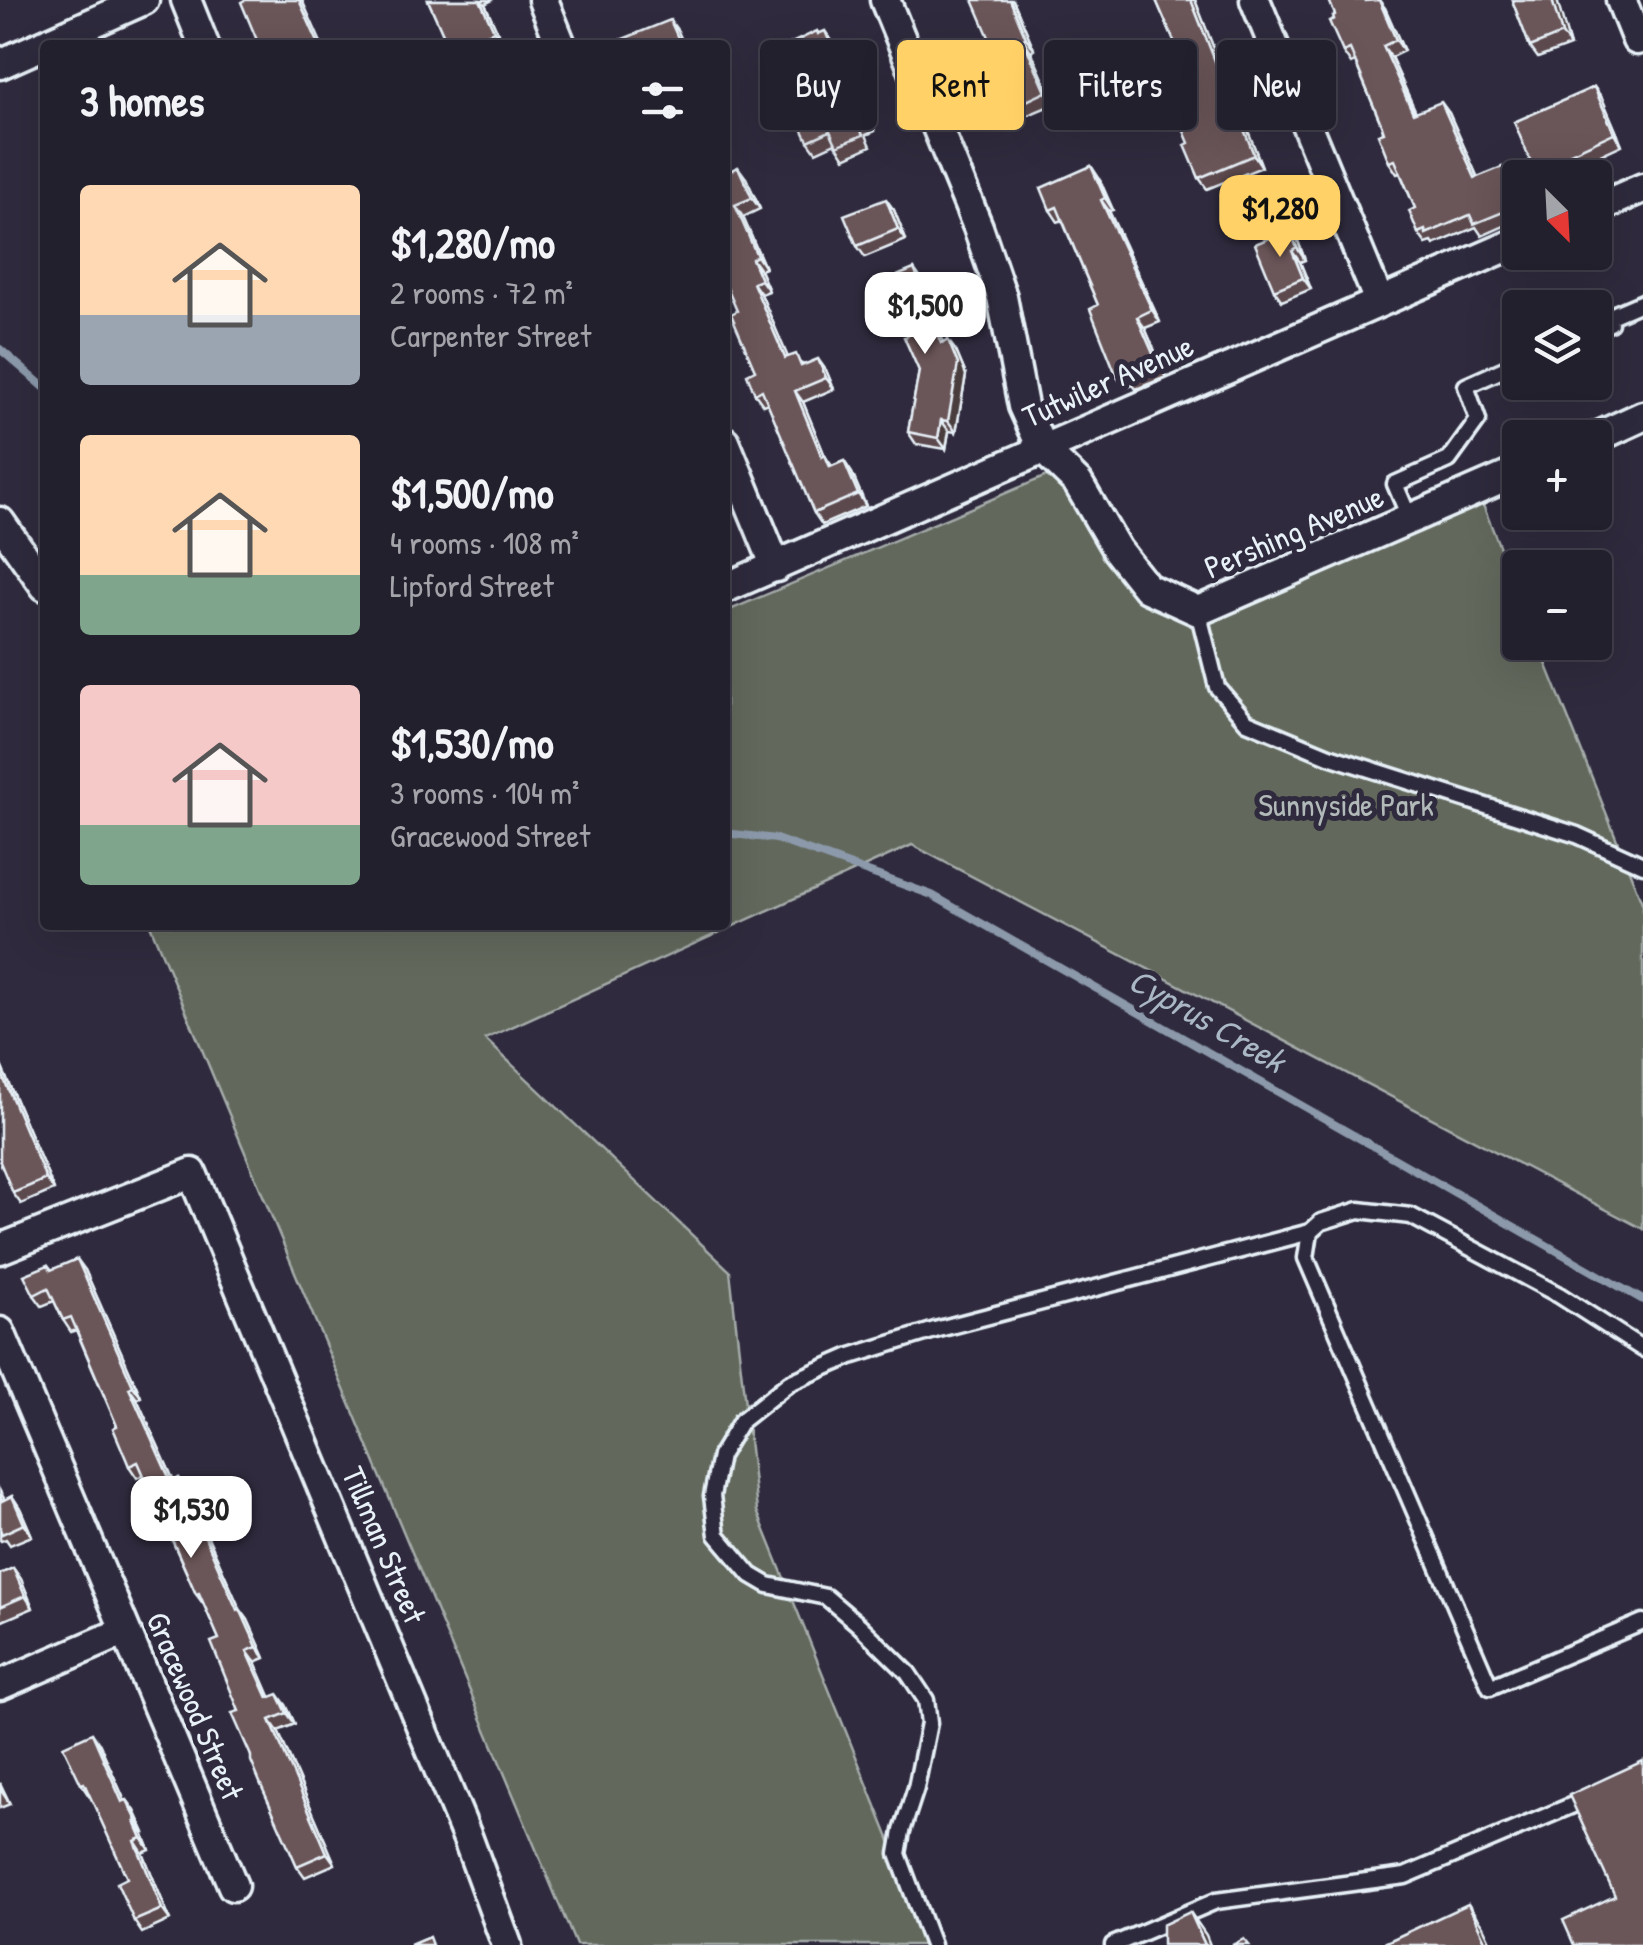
<!DOCTYPE html>
<html lang="en">
<head>
<meta charset="utf-8">
<style>
  body { margin:0; font-family:"Patrick Hand",sans-serif; background:#2f2d3a; color:#f1f3f6; height:100vh; display:flex; flex-direction:column; font-size:38px; white-space:nowrap }
  * { box-sizing:border-box; margin:0 }
  p { font-size:32px; color:#a3a3aa }
  .icon { flex:none; width:55px; height:55px; fill:none; stroke:currentColor; stroke-width:2; stroke-linecap:round; stroke-linejoin:round }
  .map { position:relative; flex:1; overflow:hidden }
  .drawer { position:absolute; left:40px; top:40px; width:690px; height:890px; display:flex; flex-direction:column; background:#23202e; border-radius:10px; box-shadow:0 10px 40px #0002,0 0 0 2px #403e4a }
  .drawer>* { flex:none }
  .hud { position:absolute; left:760px; top:40px; width:732px; height:90px; display:flex; gap:20px }
  .needle { width:65px; rotate:156deg }
  .tools { position:absolute; left:1502px; top:160px; display:grid; gap:20px }
  .tools a { display:grid; place-items:center; width:110px; height:110px; border-radius:10px; background:#23202e; box-shadow:0 10px 40px #0002,0 0 0 2px #403e4a; font-size:50px }
  .price { position:absolute; translate:-50% -85px; padding:0 22px; border-radius:20px; background:#fff; color:#222; font-size:32px; line-height:65px; filter:drop-shadow(0 2px 5px #0008) }
  .price::after { content:''; position:absolute; left:50%; top:60px; width:30px; height:22px; margin-left:-15px; background:inherit; clip-path:polygon(0 0,100% 0,50% 100%) }
  .price.current { background:#ffd166; color:#111 }
  ul { padding:0; list-style:none }
  li { display:flex; align-items:center; gap:30px; height:250px; padding:0 40px }
  li span { display:grid; place-items:center; flex:none; width:280px; height:200px; border-radius:10px; color:#555 }
  li>.icon { margin-inline-start:auto }
  span .icon { width:120px; height:120px; fill:#fffc; stroke-width:1 }
  li b { font-size:42px }
  h2 { display:flex; justify-content:space-between; align-items:center; height:120px; padding:0 40px; font-size:42px }
  .chip { padding:0 35px; border-radius:10px; background:#23202e; box-shadow:0 10px 40px #0002,0 0 0 2px #403e4a; font-size:35px; line-height:90px }
  .chip.current { background:#ffd166; color:#111 }
  .map>svg:first-child { display:block }
  .green { fill:#62685b; stroke:#a5acaa; stroke-width:2.5 }
  .lines { fill:none; stroke-linecap:round; stroke-linejoin:round }
  .stream { stroke:#8b99ab; stroke-width:8 }
  .lane-casing { stroke:#e8f1f8; stroke-width:21 }
  .street-casing { stroke:#e8f1f8; stroke-width:35 }
  .lane { stroke:#2f2a3d; stroke-width:14 }
  .street { stroke:#2f2a3d; stroke-width:28 }
  .wall { fill:#5b494d; stroke:#e8f1f8; stroke-width:2.5 }
  .shaded-wall { fill:#4a3c3e; stroke:#e8f1f8; stroke-width:2.5 }
  .building { fill:#6a5559; stroke:#e8f1f8; stroke-width:2.5 }
  .labels { text-anchor:middle; stroke-width:10; stroke-linejoin:round; paint-order:stroke }
  .street-label { font-size:32px; fill:#e8f1f8; stroke:#2f2a3d }
  .park-label { font-size:32px; fill:#b2bab9; stroke:#2f2a3d }
  .water-label { font-size:35px; font-style:italic; fill:#aab7c4; stroke:#2f2a3d }
</style>
</head>
<body>
<div class="map">
<svg width="1643" height="1945" viewBox="0 0 1643 1945">
  <rect width="100%" height="100%" fill="#2f2a3d"/>
  <filter id="ink" filterUnits="userSpaceOnUse"><feTurbulence type="fractalNoise" baseFrequency=".01" numOctaves="2"/><feDisplacementMap in="SourceGraphic" scale="20" xChannelSelector="R" yChannelSelector="G"/><feConvolveMatrix kernelMatrix="1 2 1 2 8 2 1 2 1" color-interpolation-filters="sRGB"/></filter>
  <g filter="url(#ink)">
    <!-- green -->
    <polygon class="green" points="1063,469 1147,588 1198,611 1477,490 1520,598 1520,642 1538,643 1643,905 1643,1229 912,845 485,1039 730,1271 757,1511 932,1945 576,1945 150,925 725,925 725,612"/>
    <g class="lines">
      <!-- stream -->
      <g class="stream">
        <polyline points="0,349 45,388"/>
        <polyline points="725,833 776,839 932,895 1643,1300"/>
      </g>
      <defs>
        <g id="lane">
          <polyline points="1595,330 1610,323 1608,317 1643,302"/>
          <polyline points="1410,519 1395,484 1449,460 1478,420 1466,386 1520,362"/>
          <polyline points="1198,611 1217,687 1247,722 1329,756 1577,835 1643,865"/>
          <polyline points="1643,1349 1559,1295 1411,1216 1359,1210 1321,1222 1310,1232 1306,1258 1490,1687 1643,1622"/>
          <polyline points="932,1945 898,1854 902,1831 916,1788 929,1723 926,1700 908,1673 859,1625 826,1597 768,1585 751,1575 717,1535 712,1496 720,1456 741,1421 789,1383 851,1356 935,1330 1310,1232"/>
          <polyline points="1113,1945 1216,1901 1405,1876 1587,1799"/>
        </g>
        <g id="street">
          <polyline points="186,0 204,45"/>
          <polyline points="543,0 561,45"/>
          <polyline points="885,0 978,227 1002,297 1023,406 1042,448 1078,483 1117,550 1147,588 1198,611 1520,471"/>
          <polyline points="1255,0 1379,301"/>
          <polyline points="1621,0 1637,40"/>
          <polyline points="0,64 144,0"/>
          <polyline points="1595,209 1643,188"/>
          <polyline points="1595,438 1643,416"/>
          <polyline points="725,442 776,567"/>
          <polyline points="0,522 45,586"/>
          <polyline points="725,588 1520,241"/>
          <polyline points="0,1249 192,1173 468,1839 507,1945"/>
          <polyline points="0,1332 233,1886"/>
          <polyline points="0,1685 125,1631"/>
        </g>
      </defs>
      <!-- lane casing -->
      <use href="#lane" class="lane-casing"/>
      <!-- street casing -->
      <use href="#street" class="street-casing"/>
      <!-- lane -->
      <use href="#lane" class="lane"/>
      <!-- street -->
      <use href="#street" class="street"/>
    </g>
    <!-- wall -->
    <g class="wall">
      <polygon points="428,0 493,0 485,4 502,42 496,45 448,45"/>
      <polygon points="1013,0 1034,49 1031,51 1054,104 1026,116 1018,105"/>
      <polygon points="1156,0 1195,0 1220,65 1224,63 1232,74 1243,101 1238,105 1262,167 1207,189 1199,178 1189,143 1190,78"/>
      <polygon points="1512,0 1556,0 1570,46 1538,58 1530,47"/>
      <polygon points="1385,8 1404,51 1391,57 1416,112 1449,113 1477,177 1510,179 1520,203 1520,219 1482,236 1476,227 1434,245 1432,242 1426,244 1418,233 1415,208 1400,173 1397,174 1389,162 1382,126 1355,62 1351,64 1343,52 1334,19 1335,15"/>
      <polygon points="819,33 833,42 852,85 860,97 875,131 866,135 871,146 845,158 835,143 816,152 808,141"/>
      <polygon points="1594,87 1602,98 1622,145 1551,178 1539,178 1534,170"/>
      <polygon points="1091,166 1099,178 1113,210 1109,211 1160,322 1145,328 1166,377 1136,389 1133,385 1125,388 1117,377 1098,305 1062,220 1058,222 1050,210"/>
      <polygon points="727,172 746,178 760,209 743,217 765,268 760,270 769,291 761,294 787,357 804,365 826,370 834,389 803,402 825,456 832,466 844,461 852,473 866,506 822,525 814,513 768,403 763,405 755,394 755,370 737,311"/>
      <polygon points="894,210 906,240 865,257 857,246"/>
      <polygon points="1290,230 1298,241 1305,260 1300,262 1311,289 1282,301 1274,290"/>
      <polygon points="922,280 935,312 931,313 943,342 956,351 966,375 956,432 949,431 946,449 916,444 908,432 919,371 908,336"/>
      <polygon points="0,1063 54,1190 21,1204 13,1193"/>
      <polygon points="48,1265 52,1270 85,1270 141,1397 137,1399 174,1481 179,1478 187,1490 240,1609 248,1620 265,1658 255,1662 270,1697 286,1705 295,1724 278,1731 335,1864 305,1877 297,1866 251,1756 219,1639 204,1605 196,1594 143,1475 137,1478 129,1466 117,1426 76,1330 71,1332 63,1320 54,1301 42,1306 34,1295"/>
      <polygon points="0,1491 5,1500 12,1496 20,1508 32,1536 10,1545 6,1539 1,1541 0,1540"/>
      <polygon points="13,1568 21,1579 33,1608 0,1622 0,1574"/>
      <polygon points="100,1745 125,1801 127,1800 135,1811 145,1833 143,1833 150,1850 143,1853 170,1920 142,1933 134,1921 127,1878 90,1795 89,1796 81,1784"/>
      <polygon points="0,1783 10,1804 0,1808"/>
    </g>
    <!-- shaded-wall -->
    <g class="shaded-wall">
      <polygon points="299,0 302,0 322,45 319,45"/>
      <polygon points="480,0 485,4 502,42 494,31"/>
      <polygon points="1010,0 1013,0 1034,49 1026,38"/>
      <polygon points="1191,0 1195,0 1225,77 1217,66"/>
      <polygon points="1379,0 1385,8 1404,51 1396,40"/>
      <polygon points="1552,0 1557,0 1570,46 1562,34"/>
      <polygon points="670,20 678,31 684,45 681,45"/>
      <polygon points="825,31 833,42 857,98 849,87"/>
      <polygon points="1023,39 1031,51 1054,104 1046,92"/>
      <polygon points="1383,46 1391,57 1421,125 1413,113"/>
      <polygon points="1224,63 1232,74 1243,101 1235,90"/>
      <polygon points="852,85 860,97 875,131 867,119"/>
      <polygon points="1594,87 1602,98 1622,145 1614,133"/>
      <polygon points="1230,94 1238,105 1262,167 1254,155"/>
      <polygon points="1441,102 1449,113 1483,189 1475,178"/>
      <polygon points="1091,166 1099,178 1113,210 1105,198"/>
      <polygon points="738,167 746,178 760,209 752,198"/>
      <polygon points="1502,167 1510,179 1520,203 1520,209"/>
      <polygon points="886,199 894,210 906,240 898,229"/>
      <polygon points="1101,200 1109,211 1160,322 1152,310"/>
      <polygon points="735,205 743,217 765,268 757,256"/>
      <polygon points="1290,230 1298,241 1305,260 1297,248"/>
      <polygon points="1292,251 1300,262 1311,289 1303,278"/>
      <polygon points="752,259 760,270 769,291 761,280"/>
      <polygon points="914,269 922,280 935,312 927,300"/>
      <polygon points="753,283 761,294 793,369 785,358"/>
      <polygon points="923,302 931,313 949,354 941,343"/>
      <polygon points="1137,317 1145,328 1166,377 1158,365"/>
      <polygon points="948,340 956,351 966,375 956,432 948,421"/>
      <polygon points="818,359 826,370 834,389 826,378"/>
      <polygon points="795,391 803,402 825,456 838,478 822,457"/>
      <polygon points="941,420 949,431 946,449 938,438"/>
      <polygon points="844,461 852,473 866,506 858,494"/>
      <polygon points="0,1063 54,1190 46,1179 0,1070"/>
      <polygon points="77,1259 85,1270 141,1397 133,1386"/>
      <polygon points="129,1388 137,1399 179,1493 171,1482"/>
      <polygon points="179,1478 187,1490 245,1621 237,1610"/>
      <polygon points="12,1496 20,1508 32,1536 24,1524"/>
      <polygon points="13,1568 21,1579 33,1608 25,1596"/>
      <polygon points="240,1609 248,1620 265,1658 257,1647"/>
      <polygon points="247,1651 255,1662 276,1710 268,1698"/>
      <polygon points="278,1694 286,1705 295,1724 287,1713"/>
      <polygon points="270,1720 278,1731 335,1864 327,1853"/>
      <polygon points="92,1733 100,1745 130,1813 122,1802"/>
      <polygon points="0,1783 10,1804 2,1792"/>
      <polygon points="127,1800 135,1811 145,1833 137,1821"/>
      <polygon points="135,1822 143,1833 150,1850 142,1838"/>
      <polygon points="135,1841 143,1853 170,1920 162,1909"/>
      <polygon points="1468,1904 1483,1926 1492,1945 1487,1945"/>
      <polygon points="1190,1912 1206,1935 1210,1945 1205,1945"/>
    </g>
    <!-- building -->
    <g class="building">
      <polygon points="245,0 299,0 319,45 259,45 241,2"/>
      <polygon points="428,0 480,0 494,31 462,45 448,45"/>
      <polygon points="973,0 1010,0 1026,38 1023,39 1046,92 1018,105"/>
      <polygon points="1156,0 1191,0 1217,66 1224,63 1235,90 1230,94 1254,155 1199,178 1185,145 1189,143 1166,88 1190,78"/>
      <polygon points="1329,0 1366,0 1366,1 1379,0 1396,40 1383,46 1413,113 1441,102 1475,178 1502,167 1518,206 1474,224 1470,215 1426,234 1425,230 1418,233 1409,211 1415,208 1395,160 1389,162 1378,134 1384,132 1382,126 1350,49 1343,52 1329,21 1334,19 1333,16 1335,15"/>
      <polygon points="1512,0 1552,0 1562,34 1530,47"/>
      <polygon points="670,20 681,45 614,45 613,43"/>
      <polygon points="817,31 818,34 825,31 849,87 852,85 867,119 858,124 863,135 837,146 830,131 808,141 768,54"/>
      <polygon points="1594,87 1614,133 1534,170 1514,122"/>
      <polygon points="1091,166 1105,198 1101,200 1152,310 1137,317 1158,365 1128,378 1126,373 1117,377 1090,309 1098,305 1057,207 1050,210 1041,188"/>
      <polygon points="738,167 752,198 735,205 757,256 752,259 761,280 753,283 785,358 796,354 801,366 818,359 826,378 795,391 822,457 825,455 830,467 844,461 858,494 814,513 762,390 755,394 747,374 755,370 731,314 737,311 725,283 725,173"/>
      <polygon points="886,199 898,229 857,246 844,215"/>
      <polygon points="1290,230 1297,248 1292,251 1303,278 1274,290 1255,244"/>
      <polygon points="914,269 927,300 923,302 941,343 948,340 958,364 948,421 941,420 938,438 908,432 919,371 904,337 908,336 885,281"/>
      <polygon points="0,1070 46,1179 13,1193 0,1162"/>
      <polygon points="77,1259 133,1386 129,1388 171,1482 179,1478 237,1610 240,1609 257,1647 247,1651 268,1698 278,1694 287,1713 270,1720 327,1853 297,1866 261,1785 251,1761 251,1756 232,1713 239,1711 211,1642 219,1639 199,1593 196,1594 138,1462 129,1466 113,1428 117,1426 71,1317 63,1320 48,1288 34,1295 24,1275 48,1265 51,1270"/>
      <polygon points="0,1495 2,1501 12,1496 24,1524 2,1534 0,1529"/>
      <polygon points="13,1568 25,1596 0,1607 0,1574"/>
      <polygon points="92,1733 122,1802 127,1800 137,1821 135,1822 142,1838 135,1841 162,1909 134,1921 117,1883 127,1878 84,1783 81,1784 63,1746"/>
      <polygon points="1643,1761 1643,1945 1574,1945 1563,1920 1615,1896 1569,1795"/>
      <polygon points="1468,1904 1487,1945 1380,1945"/>
      <polygon points="1190,1912 1205,1945 1162,1945 1162,1925"/>
      <polygon points="429,1937 432,1945 410,1945"/>
      <polygon points="1244,1939 1249,1945 1232,1945"/>
    </g>
  </g>
  <g class="labels">
    <!-- street labels -->
    <g class="street-label">
      <text transform="translate(1108 381) rotate(-24)" y="11">Tutwiler Avenue</text>
      <text transform="translate(1294 532) rotate(-23)" y="11">Pershing Avenue</text>
      <text transform="translate(384 1545) rotate(67)" y="11">Tillman Street</text>
      <text transform="translate(195 1706) rotate(67)" y="11">Gracewood Street</text>
    </g>
    <!-- park labels -->
    <g class="park-label">
      <text x="1346" y="816">Sunnyside Park</text>
    </g>
    <!-- water labels -->
    <g class="water-label">
      <text transform="translate(1207 1020) rotate(30)" y="12">Cyprus Creek</text>
    </g>
  </g>
</svg>
<div class="tools">
<a><svg class="needle" viewBox="-14 -14 28 28"><path d="M0-13l5 13h-10z" fill="#e53935"/><path d="M0 13l5-13h-10z" fill="#a3a3aa"/></svg></a>
<a><svg class="icon" aria-label="layers" viewBox="0 0 24 24"><path d="M12 4l9 5-9 5-9-5zM3 14l9 5 9-5"/></svg></a>
<a>+</a>
<a>−</a>
</div>
<b class="price current" style="left:1280px;top:260px">$1,280</b>
<b class="price" style="left:925px;top:357px">$1,500</b>
<b class="price" style="left:191px;top:1561px">$1,530</b>
<div class="hud">
<a class="chip">Buy</a>
<a class="chip current">Rent</a>
<a class="chip">Filters</a>
<a class="chip">New</a>
</div>
<section class="drawer">
<h2>3 homes<svg class="icon" aria-label="filters" viewBox="0 0 24 24"><path d="M4 7h16M4 17h16"/><circle cx="9" cy="7" r="2"/><circle cx="15" cy="17" r="2"/></svg></h2>
<ul>
<li><span style="background:linear-gradient(#ffd9b3 65%,#9aa5b1 0)"><svg class="icon" aria-label="home" viewBox="0 0 24 24"><path d="M3 11l9-7 9 7M6 9v11h12V9"/></svg></span><div><b>$1,280/mo</b><p>2 rooms · 72 m²</p><p>Carpenter Street</p></div></li>
<li><span style="background:linear-gradient(#ffd9b3 70%,#7fa58c 0)"><svg class="icon" aria-label="home" viewBox="0 0 24 24"><path d="M3 11l9-7 9 7M6 9v11h12V9"/></svg></span><div><b>$1,500/mo</b><p>4 rooms · 108 m²</p><p>Lipford Street</p></div></li>
<li><span style="background:linear-gradient(#f6c9c9 70%,#7fa58c 0)"><svg class="icon" aria-label="home" viewBox="0 0 24 24"><path d="M3 11l9-7 9 7M6 9v11h12V9"/></svg></span><div><b>$1,530/mo</b><p>3 rooms · 104 m²</p><p>Gracewood Street</p></div></li>
</ul>
</section>
</div>
</body>
</html>
